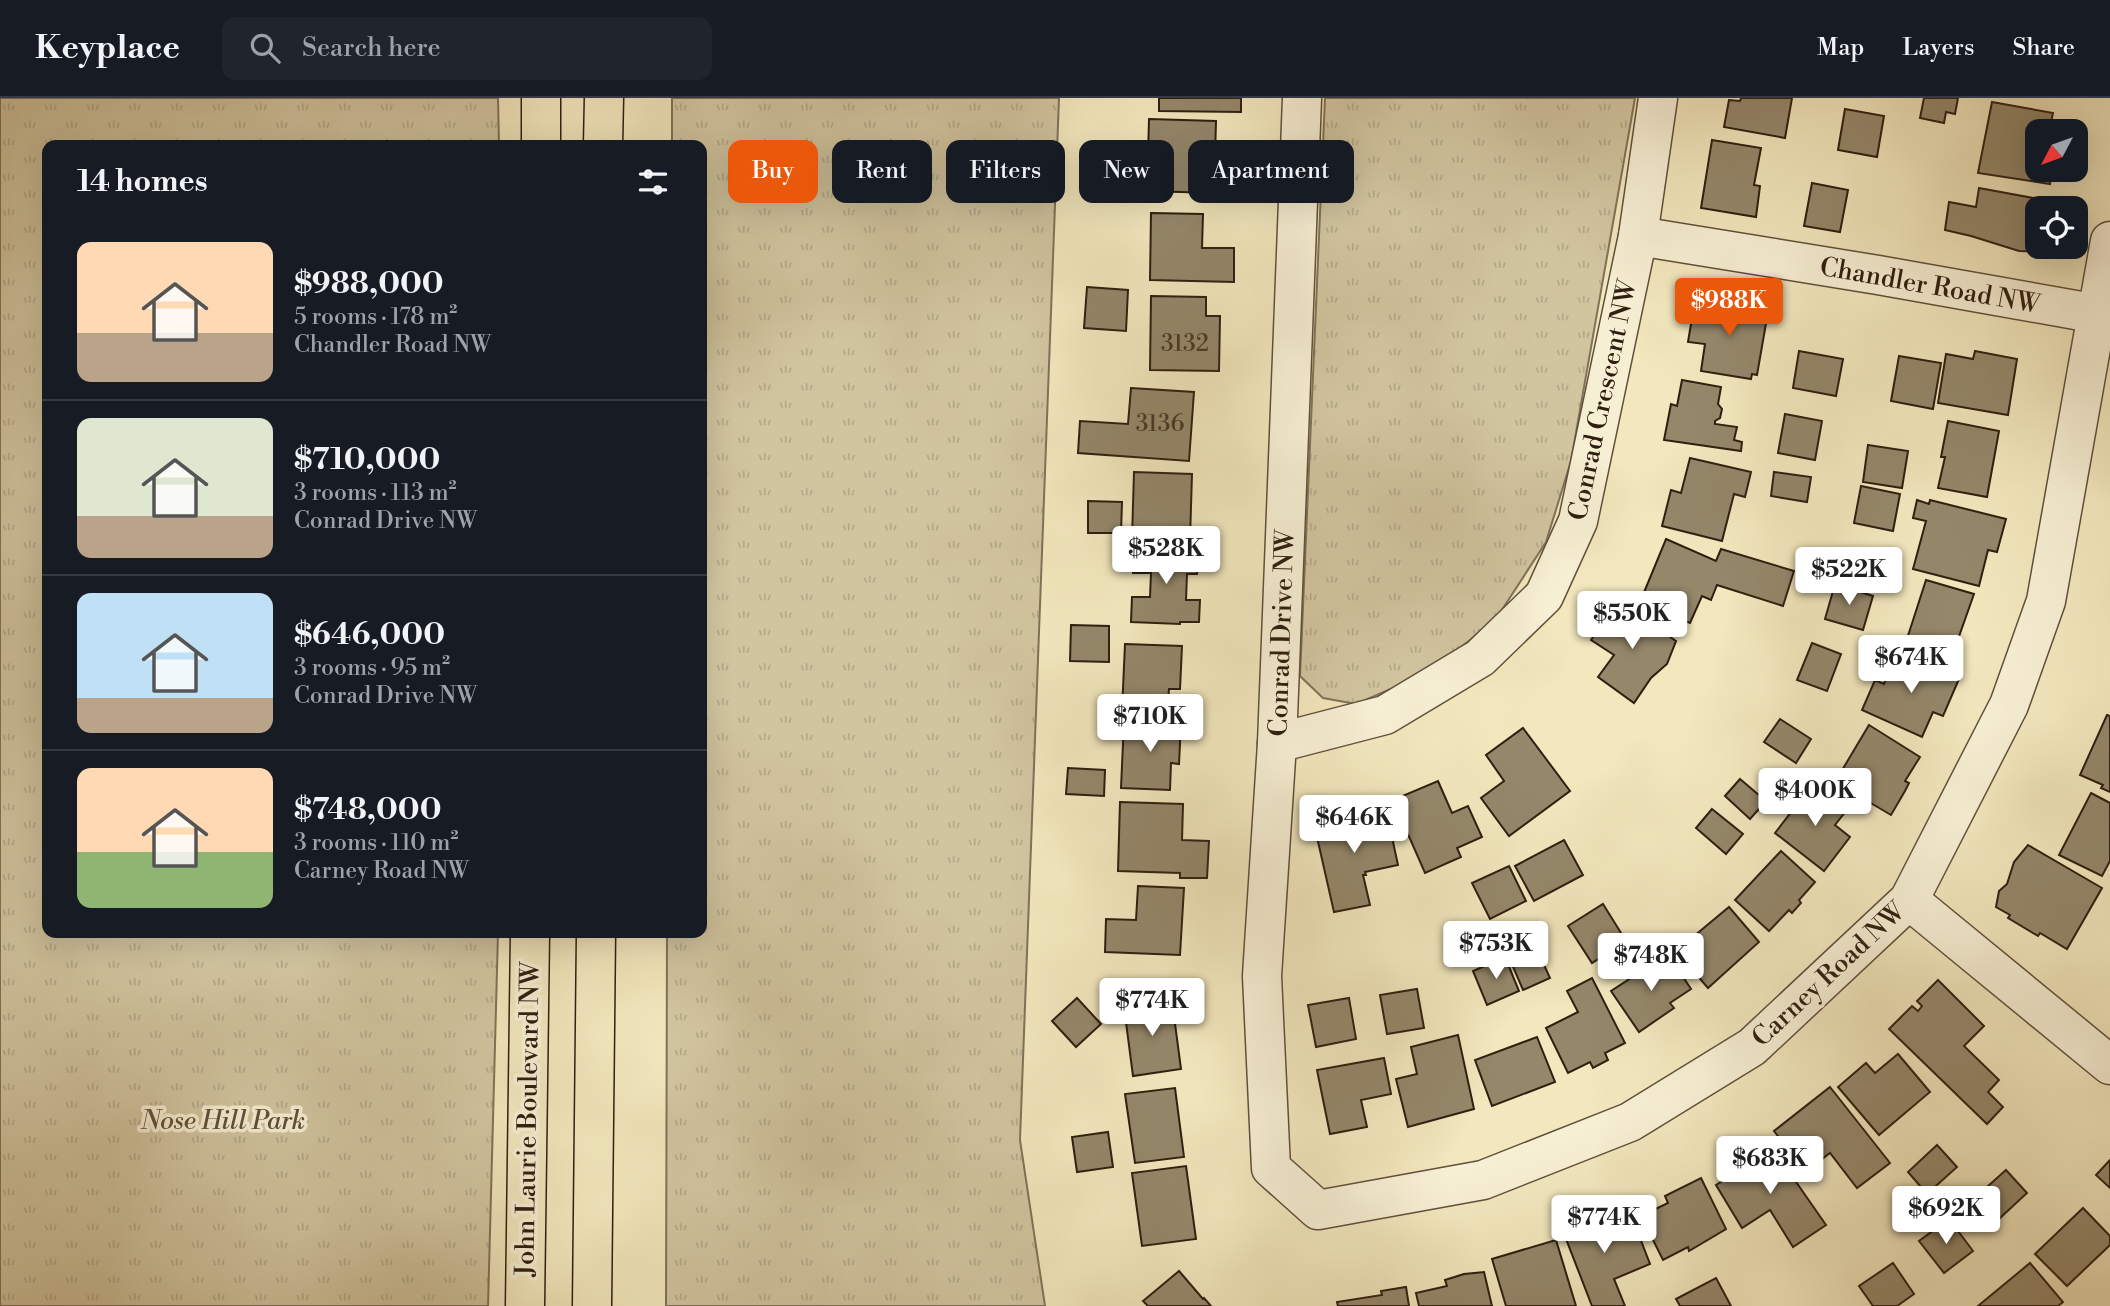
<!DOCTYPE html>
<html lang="en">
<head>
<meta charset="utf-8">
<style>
  body { margin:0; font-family:"Libre Bodoni",serif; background:#20242c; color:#f1f3f6; height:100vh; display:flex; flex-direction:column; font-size:26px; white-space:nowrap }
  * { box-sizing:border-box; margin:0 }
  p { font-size:23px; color:#9ea1a6 }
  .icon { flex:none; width:38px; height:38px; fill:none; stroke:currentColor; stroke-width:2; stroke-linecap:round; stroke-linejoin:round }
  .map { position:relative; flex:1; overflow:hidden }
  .panel { position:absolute; left:42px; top:42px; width:665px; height:798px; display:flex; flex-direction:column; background:#171b24; border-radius:14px; box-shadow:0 7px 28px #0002 }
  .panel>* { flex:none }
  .top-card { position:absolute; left:728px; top:42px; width:665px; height:63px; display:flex; gap:14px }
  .needle { width:46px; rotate:229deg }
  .controls { position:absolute; left:2025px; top:21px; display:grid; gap:14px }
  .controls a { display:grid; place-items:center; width:63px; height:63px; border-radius:14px; background:#171b24; box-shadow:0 7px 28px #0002; font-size:35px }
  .price { position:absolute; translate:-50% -60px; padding:0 16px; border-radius:7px; background:#fff; color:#222; font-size:23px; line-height:46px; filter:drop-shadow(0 2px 4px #0008) }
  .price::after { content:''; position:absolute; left:50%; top:42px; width:21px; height:16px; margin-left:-10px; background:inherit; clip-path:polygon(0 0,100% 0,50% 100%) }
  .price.current { background:#ea580c; color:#fff }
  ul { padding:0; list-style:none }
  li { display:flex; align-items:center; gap:21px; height:175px; padding:0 35px }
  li+li { border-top:2px solid #363941 }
  li span { display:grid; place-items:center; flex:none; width:196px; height:140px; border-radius:14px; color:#555 }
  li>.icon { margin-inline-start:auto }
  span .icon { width:84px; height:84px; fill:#fffc; stroke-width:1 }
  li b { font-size:30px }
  h2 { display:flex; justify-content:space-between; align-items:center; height:84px; padding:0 35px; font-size:30px }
  .tag { padding:0 24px; border-radius:14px; background:#171b24; box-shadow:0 7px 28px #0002; font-size:24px; line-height:63px }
  .tag.current { background:#ea580c; color:#fff }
  header { display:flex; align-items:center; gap:42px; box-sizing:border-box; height:98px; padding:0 35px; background:#171b24; border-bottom:2px solid #363941 }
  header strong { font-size:33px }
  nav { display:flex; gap:38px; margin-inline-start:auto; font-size:24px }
  .search { width:490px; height:63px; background:#20242c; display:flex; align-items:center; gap:18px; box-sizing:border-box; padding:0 24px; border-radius:14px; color:#9ea1a6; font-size:26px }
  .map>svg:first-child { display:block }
  .grass { fill:url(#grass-tufts); stroke:#807258; stroke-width:2 }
  .building { fill:#94876a; stroke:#2f1e10; stroke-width:2 }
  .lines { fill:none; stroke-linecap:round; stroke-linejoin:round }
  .minor-casing { stroke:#60503b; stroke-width:41 }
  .major-casing { stroke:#2f1e10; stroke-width:41 }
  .minor { stroke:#f7efd4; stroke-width:38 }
  .major { stroke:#f2e7bd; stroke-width:38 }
  .labels { text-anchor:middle; stroke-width:7; stroke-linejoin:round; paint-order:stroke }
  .number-label { font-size:23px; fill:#483826 }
  .street-label { font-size:26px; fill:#2f1e10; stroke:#f7efd4 }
  .park-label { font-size:26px; font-style:italic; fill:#60503b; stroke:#f7efd4 }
</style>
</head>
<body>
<header>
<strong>Keyplace</strong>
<div class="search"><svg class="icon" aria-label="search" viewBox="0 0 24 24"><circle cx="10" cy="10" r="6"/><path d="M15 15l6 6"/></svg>Search here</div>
<nav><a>Map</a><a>Layers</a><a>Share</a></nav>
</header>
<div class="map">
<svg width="2110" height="1208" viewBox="0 0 2110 1208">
  <defs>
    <pattern id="grass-tufts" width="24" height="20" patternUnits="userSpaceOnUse" patternTransform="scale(1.75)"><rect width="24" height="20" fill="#d1c5a0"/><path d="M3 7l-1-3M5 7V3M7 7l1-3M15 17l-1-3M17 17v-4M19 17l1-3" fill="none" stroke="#b4a989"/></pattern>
  </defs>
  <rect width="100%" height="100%" fill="#f2e7bd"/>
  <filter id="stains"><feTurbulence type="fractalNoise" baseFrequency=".00286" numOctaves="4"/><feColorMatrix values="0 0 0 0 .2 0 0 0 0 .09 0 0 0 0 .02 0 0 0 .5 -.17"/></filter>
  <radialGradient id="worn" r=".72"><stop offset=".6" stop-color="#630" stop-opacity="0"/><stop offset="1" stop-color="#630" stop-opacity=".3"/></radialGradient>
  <!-- grass -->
  <g class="grass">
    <polygon points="0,0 498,0 499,47 47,47 47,835 498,835 488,1208 0,1208"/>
    <polygon points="672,0 1059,0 1020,1042 1045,1208 666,1208 667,835 702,835 702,47 672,47"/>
    <polygon points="1325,0 1635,0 1571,363 1546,444 1496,521 1430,574 1356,606 1323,600 1300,578"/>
  </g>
  <!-- building -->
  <g class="building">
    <polygon points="1159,0 1241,0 1241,14 1159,13"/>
    <polygon points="1741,0 1792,0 1785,40 1724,29 1729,2 1740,3"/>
    <polygon points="1924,0 1958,0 1955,16 1946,14 1944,25 1920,20"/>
    <polygon points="1992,4 2053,15 2049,33 2037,33 2037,72 2052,72 2050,86 1978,75"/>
    <polygon points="1845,11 1884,18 1877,59 1838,52"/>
    <polygon points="1149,21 1216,23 1214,95 1147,93"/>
    <polygon points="1712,42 1761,50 1754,87 1760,88 1756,119 1701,110"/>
    <polygon points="1812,85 1848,92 1840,134 1804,128"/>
    <polygon points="1979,90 2055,104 2054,110 2037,110 2037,149 2048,149 2047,154 2019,153 1971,138 1945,132 1949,104 1976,109"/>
    <polygon points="1151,115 1203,116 1202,150 1234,150 1234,184 1150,182"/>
    <polygon points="1087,189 1128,192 1126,233 1084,230"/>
    <polygon points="1151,198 1206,199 1206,218 1220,218 1219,273 1150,272"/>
    <polygon points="1695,202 1768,214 1757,277 1752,276 1751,281 1701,273 1705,246 1688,244"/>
    <polygon points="1799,253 1843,261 1836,298 1793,290"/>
    <polygon points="1975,253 2017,261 2008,317 1938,305 1946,256 1973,261"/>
    <polygon points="1899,258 1941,265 1933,311 1891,303"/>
    <polygon points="1682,282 1721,289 1718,306 1722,311 1720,320 1715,323 1715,326 1737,329 1734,342 1742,344 1741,353 1664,342 1671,306 1677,308"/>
    <polygon points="1131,290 1194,294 1189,363 1078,355 1080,323 1128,326"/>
    <polygon points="1785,316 1822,323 1815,362 1778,355"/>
    <polygon points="1948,323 1999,333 1987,399 1938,390 1945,359 1941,359"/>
    <polygon points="1868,347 1908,353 1902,390 1863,384"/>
    <polygon points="1690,360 1751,374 1745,399 1734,396 1722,443 1662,428 1671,392 1681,395"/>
    <polygon points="1134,374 1192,376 1190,441 1132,440"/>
    <polygon points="1774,374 1811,379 1807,404 1771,398"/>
    <polygon points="1861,388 1900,396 1893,433 1854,425"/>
    <polygon points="1917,402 1929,406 1930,402 2006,421 1997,454 1988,452 1979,488 1913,471 1926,423 1913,420"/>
    <polygon points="1088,403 1122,404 1121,435 1088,435"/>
    <polygon points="1666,441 1716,463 1721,451 1794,473 1783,508 1717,487 1711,502 1702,498 1690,525 1640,504"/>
    <polygon points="1134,448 1198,451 1197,476 1187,476 1186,502 1200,502 1199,524 1180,524 1180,526 1131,524 1132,499 1150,499 1151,475 1133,475"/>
    <polygon points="1926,482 1974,496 1951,561 1905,547"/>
    <polygon points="1835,486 1873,498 1863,532 1825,521"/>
    <polygon points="1619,502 1676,543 1667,566 1651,580 1634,605 1598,579 1614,557 1591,542"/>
    <polygon points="1071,527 1109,528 1109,564 1070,563"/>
    <polygon points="1812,545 1841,556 1827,593 1797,582"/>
    <polygon points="1125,546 1182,548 1180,591 1169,591 1167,615 1122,613"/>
    <polygon points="1896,554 1959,581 1943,618 1933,614 1922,639 1862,612 1875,582 1884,586"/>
    <polygon points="2107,617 2110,618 2110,694 2101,690 2103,687 2080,677"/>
    <polygon points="1780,621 1811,641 1796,665 1764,644"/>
    <polygon points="1124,623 1181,625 1179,666 1171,665 1170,692 1121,690"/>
    <polygon points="1869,627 1920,659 1905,683 1909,685 1905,693 1891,717 1835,684"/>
    <polygon points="1523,630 1570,693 1509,738 1481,700 1504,683 1486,657"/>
    <polygon points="1068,670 1105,672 1104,698 1066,696"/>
    <polygon points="1740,681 1766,703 1750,721 1725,698"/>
    <polygon points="1438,683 1452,715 1468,708 1482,739 1457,750 1461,759 1425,775 1393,702"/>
    <polygon points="1812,687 1846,713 1835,727 1850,739 1824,773 1775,735"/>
    <polygon points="2091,695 2110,705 2110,763 2102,778 2059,757"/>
    <polygon points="1120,704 1183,706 1182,742 1209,743 1207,780 1180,780 1180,775 1118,773"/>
    <polygon points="1383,711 1384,716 1387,716 1398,767 1365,774 1366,777 1363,777 1370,807 1334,814 1314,726"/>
    <polygon points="1712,711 1743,736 1726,756 1696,730"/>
    <polygon points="1564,742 1583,777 1534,803 1515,768"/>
    <polygon points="2028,747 2102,790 2067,851 2040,835 2038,838 2008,820 2010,817 1996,809 1999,793 2007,786 2014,764"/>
    <polygon points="1781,753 1815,784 1799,802 1801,805 1792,815 1789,812 1769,833 1735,802"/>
    <polygon points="1509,768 1526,803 1490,821 1472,785"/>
    <polygon points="1138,788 1184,790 1180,857 1105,854 1106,821 1136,822"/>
    <polygon points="1603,806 1626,843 1592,865 1568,828"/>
    <polygon points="1729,809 1759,844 1708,890 1676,853"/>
    <polygon points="1534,845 1550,880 1523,892 1508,857"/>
    <polygon points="1668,856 1691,891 1670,905 1674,910 1639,934 1611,893"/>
    <polygon points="1505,859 1519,893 1487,907 1473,873"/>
    <polygon points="1592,880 1625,945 1605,955 1608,962 1593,970 1590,964 1568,975 1546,930 1578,914 1567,893"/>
    <polygon points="1938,882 1984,928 1964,948 1999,982 1988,994 2003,1009 1987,1026 1889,931 1912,908 1918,913 1922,908 1917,903"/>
    <polygon points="1417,891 1424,930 1387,936 1380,897"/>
    <polygon points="1077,900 1101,926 1076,949 1052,923"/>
    <polygon points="1349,900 1356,941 1316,949 1308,907"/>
    <polygon points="1172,903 1181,971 1133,978 1124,909"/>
    <polygon points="1458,937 1474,1011 1408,1029 1396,981 1417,976 1411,949"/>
    <polygon points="1537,939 1555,984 1492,1008 1475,962"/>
    <polygon points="1898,956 1930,994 1879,1037 1838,989 1866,965 1875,975"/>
    <polygon points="1384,960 1391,996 1361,1002 1367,1029 1330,1036 1317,972"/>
    <polygon points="1830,989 1890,1065 1857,1090 1830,1055 1805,1074 1774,1033"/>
    <polygon points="1175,990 1184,1059 1135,1065 1125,996"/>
    <polygon points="1108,1034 1113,1069 1077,1074 1072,1039"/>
    <polygon points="1769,1045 1826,1127 1793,1149 1770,1112 1742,1130 1716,1087 1743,1070 1738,1063"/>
    <polygon points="1937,1047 1957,1069 1927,1096 1908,1074"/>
    <polygon points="2110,1062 2110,1090 2096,1077"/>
    <polygon points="1186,1068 1196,1141 1142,1148 1132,1075"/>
    <polygon points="2006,1072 2027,1095 2000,1120 1978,1097"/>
    <polygon points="1701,1080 1726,1131 1689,1153 1688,1149 1663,1162 1641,1118 1668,1105 1665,1098"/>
    <polygon points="2083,1110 2110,1138 2110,1147 2067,1188 2035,1156"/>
    <polygon points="1604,1111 1612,1131 1633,1122 1650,1166 1614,1181 1625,1208 1592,1208 1561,1128"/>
    <polygon points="1949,1121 1973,1153 1944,1175 1919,1143"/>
    <polygon points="1556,1142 1576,1208 1506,1208 1492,1161"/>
    <polygon points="1893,1165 1914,1196 1897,1208 1873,1208 1859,1188"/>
    <polygon points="2030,1165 2063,1204 2058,1208 1978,1208"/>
    <polygon points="1179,1173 1203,1201 1204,1200 1211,1208 1148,1208 1143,1203"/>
    <polygon points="1484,1174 1492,1208 1419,1208 1416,1195 1447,1188 1445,1182 1464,1176"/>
    <polygon points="1716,1180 1731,1208 1680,1208 1676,1201"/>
    <polygon points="1406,1189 1409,1208 1338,1208 1337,1204 1382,1197 1381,1193"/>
  </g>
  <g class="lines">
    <defs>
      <g id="minor">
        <polyline points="1302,0 1277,645 1262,878 1271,1070 1318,1112 1483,1082 1630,1024 1752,949 1909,802 2009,607 2046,503 2110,143"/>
        <polyline points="1638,138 1878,177 2098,216"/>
        <polyline points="1277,645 1385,617 1480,560 1544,498 1578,423 1638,138 1658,0"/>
        <polyline points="1909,802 2110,967"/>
      </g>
      <g id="major">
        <polyline points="541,47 541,0"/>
        <polyline points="603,47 604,0"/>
        <polyline points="525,1208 530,835"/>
        <polyline points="592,1208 596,835"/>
      </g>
    </defs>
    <!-- minor casing -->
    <use href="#minor" class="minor-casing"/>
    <!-- major casing -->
    <use href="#major" class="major-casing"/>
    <!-- minor -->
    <use href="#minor" class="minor"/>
    <!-- major -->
    <use href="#major" class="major"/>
  </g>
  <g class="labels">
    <!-- number labels -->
    <g class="number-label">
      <text x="1185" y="253">3132</text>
      <text x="1160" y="333">3136</text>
    </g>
    <!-- street labels -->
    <g class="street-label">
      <text transform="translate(1930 187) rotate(10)" y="9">Chandler Road NW</text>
      <text transform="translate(1602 302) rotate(-78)" y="9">Conrad Crescent NW</text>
      <text transform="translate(1281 535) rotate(-88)" y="9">Conrad Drive NW</text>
      <text transform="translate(1828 876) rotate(-43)" y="9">Carney Road NW</text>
      <text transform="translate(527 1021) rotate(-89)" y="9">John Laurie Boulevard NW</text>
    </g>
    <!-- park labels -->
    <g class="park-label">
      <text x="223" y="1031">Nose Hill Park</text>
    </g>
  </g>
  <rect width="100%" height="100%" filter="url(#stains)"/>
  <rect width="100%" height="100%" fill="url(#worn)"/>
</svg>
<div class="controls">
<a><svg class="needle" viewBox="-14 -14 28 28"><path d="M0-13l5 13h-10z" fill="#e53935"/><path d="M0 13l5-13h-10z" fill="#9ea1a6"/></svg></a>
<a><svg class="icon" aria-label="locate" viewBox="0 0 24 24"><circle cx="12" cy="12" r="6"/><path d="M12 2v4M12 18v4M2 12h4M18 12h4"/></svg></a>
</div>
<b class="price current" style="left:1729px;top:240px">$988K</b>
<b class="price" style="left:1166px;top:488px">$528K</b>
<b class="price" style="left:1849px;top:509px">$522K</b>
<b class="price" style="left:1632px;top:553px">$550K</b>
<b class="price" style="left:1911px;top:597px">$674K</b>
<b class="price" style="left:1150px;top:656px">$710K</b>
<b class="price" style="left:1815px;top:730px">$400K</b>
<b class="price" style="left:1354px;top:757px">$646K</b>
<b class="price" style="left:1496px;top:883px">$753K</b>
<b class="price" style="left:1651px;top:895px">$748K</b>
<b class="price" style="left:1152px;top:940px">$774K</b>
<b class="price" style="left:1770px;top:1098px">$683K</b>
<b class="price" style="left:1946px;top:1148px">$692K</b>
<b class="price" style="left:1604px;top:1157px">$774K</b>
<div class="top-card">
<a class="tag current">Buy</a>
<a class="tag">Rent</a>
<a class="tag">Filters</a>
<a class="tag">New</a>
<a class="tag">Apartment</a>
</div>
<section class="panel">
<h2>14 homes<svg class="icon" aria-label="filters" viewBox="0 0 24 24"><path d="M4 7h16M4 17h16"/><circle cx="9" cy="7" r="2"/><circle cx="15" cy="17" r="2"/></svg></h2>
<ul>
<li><span style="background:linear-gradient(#ffd9b3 65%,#b9a48a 0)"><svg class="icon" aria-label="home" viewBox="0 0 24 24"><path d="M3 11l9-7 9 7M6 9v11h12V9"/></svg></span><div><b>$988,000</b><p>5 rooms · 178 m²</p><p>Chandler Road NW</p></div></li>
<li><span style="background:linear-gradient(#dfe7d0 70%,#b9a48a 0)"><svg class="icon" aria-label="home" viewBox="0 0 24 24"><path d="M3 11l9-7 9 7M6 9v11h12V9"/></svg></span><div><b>$710,000</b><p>3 rooms · 113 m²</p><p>Conrad Drive NW</p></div></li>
<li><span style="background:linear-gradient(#bfe0f5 75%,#b9a48a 0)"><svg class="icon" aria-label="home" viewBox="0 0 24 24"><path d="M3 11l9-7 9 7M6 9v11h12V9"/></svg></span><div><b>$646,000</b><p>3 rooms · 95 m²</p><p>Conrad Drive NW</p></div></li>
<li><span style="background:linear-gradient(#ffd9b3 60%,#8fb573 0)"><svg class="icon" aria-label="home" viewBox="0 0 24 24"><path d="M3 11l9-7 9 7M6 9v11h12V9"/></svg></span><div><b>$748,000</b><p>3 rooms · 110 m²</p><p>Carney Road NW</p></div></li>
</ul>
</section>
</div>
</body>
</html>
